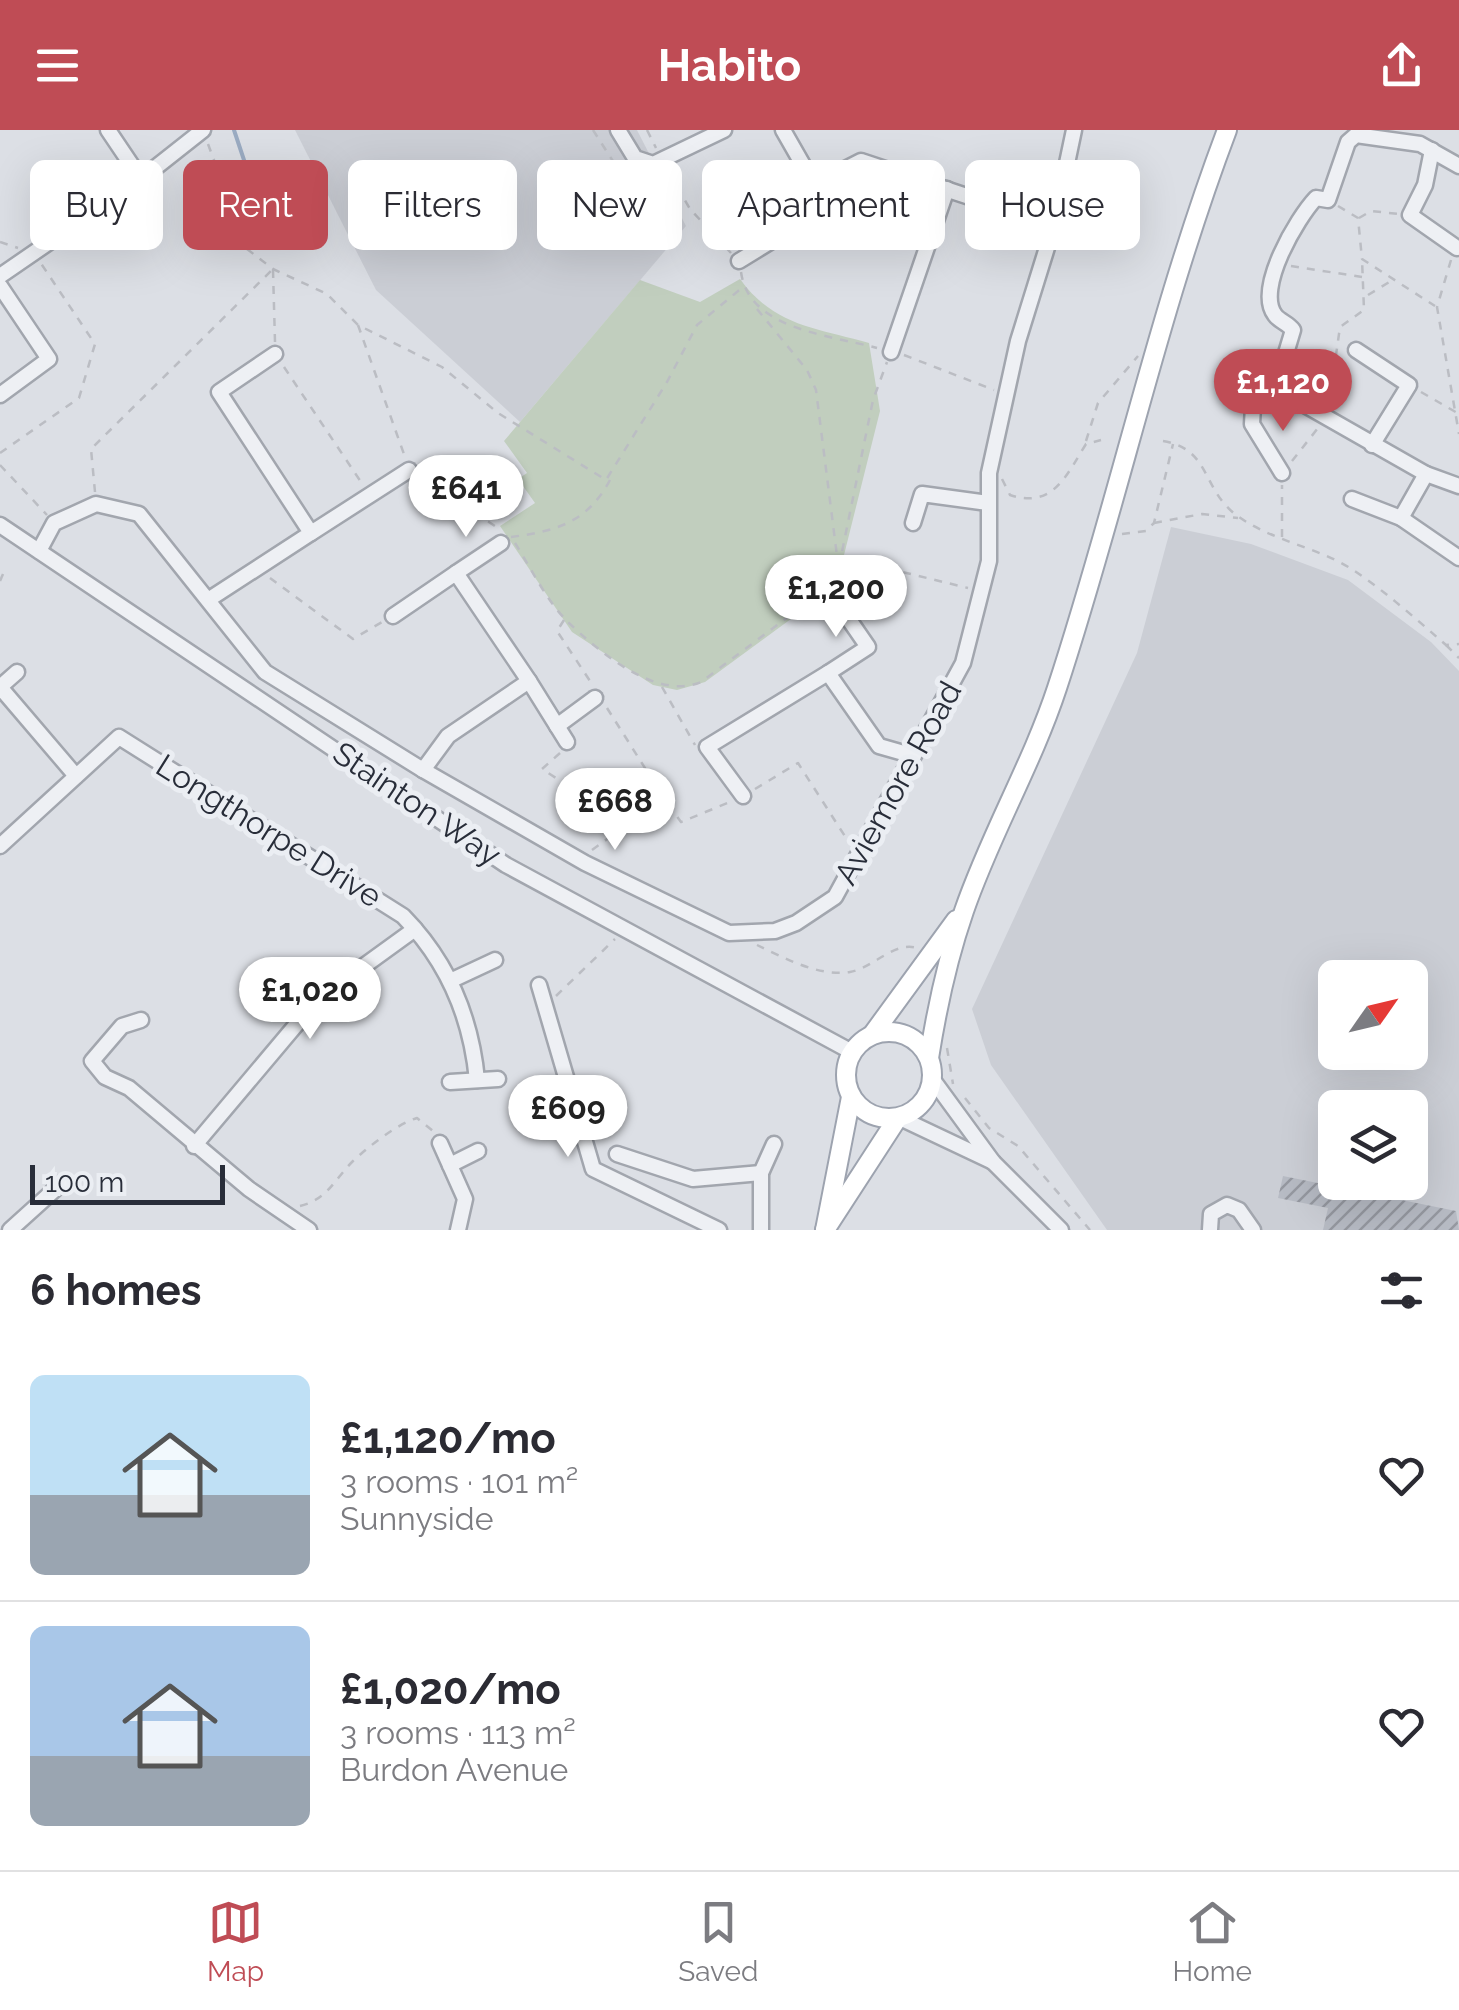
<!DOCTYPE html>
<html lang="en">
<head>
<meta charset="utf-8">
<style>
  body { margin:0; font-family:Raleway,sans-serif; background:#f7f7f7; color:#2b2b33; height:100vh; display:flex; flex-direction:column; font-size:38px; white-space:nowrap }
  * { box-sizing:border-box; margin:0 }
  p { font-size:32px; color:#7c7c81 }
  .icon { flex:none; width:55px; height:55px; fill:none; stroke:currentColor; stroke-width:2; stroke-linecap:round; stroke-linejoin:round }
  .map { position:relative; height:1100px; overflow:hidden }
  .details { display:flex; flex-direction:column; background:#fff; flex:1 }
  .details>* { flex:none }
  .banner { position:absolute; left:30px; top:30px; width:1400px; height:90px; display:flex; gap:20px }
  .needle { width:65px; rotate:56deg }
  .fabs { position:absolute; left:1318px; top:830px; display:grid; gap:20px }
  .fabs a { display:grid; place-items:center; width:110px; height:110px; border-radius:15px; background:#fff; box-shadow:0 10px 40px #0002; font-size:50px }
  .scale { position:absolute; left:30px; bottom:25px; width:195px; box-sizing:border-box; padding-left:10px; border:5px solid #282d39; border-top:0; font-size:28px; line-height:35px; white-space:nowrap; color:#282d39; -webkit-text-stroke:8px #ebeef3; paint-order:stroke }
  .price { position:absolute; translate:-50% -85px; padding:0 22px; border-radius:35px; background:#fff; color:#222; font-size:32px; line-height:65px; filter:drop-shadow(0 2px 5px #0008) }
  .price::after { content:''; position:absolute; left:50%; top:60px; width:30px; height:22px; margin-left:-15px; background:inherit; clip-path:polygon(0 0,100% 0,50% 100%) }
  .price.selected { background:#bf4c55; color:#fff }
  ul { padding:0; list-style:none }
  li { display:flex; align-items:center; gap:30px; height:250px; padding:0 30px }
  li+li { border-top:2px solid #e1e1e2 }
  li span { display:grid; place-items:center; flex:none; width:280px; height:200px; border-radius:15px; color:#555 }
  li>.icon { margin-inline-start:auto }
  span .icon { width:120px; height:120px; fill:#fffc; stroke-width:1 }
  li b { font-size:42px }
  h2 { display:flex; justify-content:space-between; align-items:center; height:120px; padding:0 30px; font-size:42px }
  .pill { padding:0 35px; border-radius:15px; background:#fff; box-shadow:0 10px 40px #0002; font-size:35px; line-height:90px }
  .pill.selected { background:#bf4c55; color:#fff }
  header { display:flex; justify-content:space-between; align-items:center; height:130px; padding:0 30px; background:#bf4c55; color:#fff; font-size:45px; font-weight:700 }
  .dock { display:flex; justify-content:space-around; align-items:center; height:140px; border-top:2px solid #e1e1e2; background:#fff; font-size:28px; color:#7c7c81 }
  .dock a { display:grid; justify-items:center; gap:5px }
  .dock .selected { color:#bf4c55 }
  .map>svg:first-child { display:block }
  .built { fill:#cbced5; fill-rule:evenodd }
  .green { fill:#c1cebe }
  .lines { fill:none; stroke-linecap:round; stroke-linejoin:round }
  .stream { stroke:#9aabc2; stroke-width:4 }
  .building { fill:url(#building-hatch) }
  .minor-casing { stroke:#a2a6ae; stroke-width:19 }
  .major-casing { stroke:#9da3af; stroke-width:22 }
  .path { stroke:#bbbdc3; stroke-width:2.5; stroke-dasharray:8 8; stroke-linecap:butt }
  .minor { stroke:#eef0f4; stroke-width:14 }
  .major { stroke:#fff; stroke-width:18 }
  .labels { text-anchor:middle; stroke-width:10; stroke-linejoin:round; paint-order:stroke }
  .street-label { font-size:32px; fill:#282d39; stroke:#ebeef3 }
</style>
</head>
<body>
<header><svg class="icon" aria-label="menu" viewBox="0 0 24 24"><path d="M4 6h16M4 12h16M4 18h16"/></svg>Habito<svg class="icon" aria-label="share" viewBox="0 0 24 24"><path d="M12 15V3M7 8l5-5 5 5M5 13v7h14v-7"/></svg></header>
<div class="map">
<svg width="1459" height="1100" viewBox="0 0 1459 1100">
  <defs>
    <pattern id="building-hatch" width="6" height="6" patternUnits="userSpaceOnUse" patternTransform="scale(2.5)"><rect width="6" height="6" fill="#b7bbc4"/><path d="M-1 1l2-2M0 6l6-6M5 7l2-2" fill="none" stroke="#9598a0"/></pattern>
  </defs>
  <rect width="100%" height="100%" fill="#dcdfe5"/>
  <!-- built -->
  <g class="built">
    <polygon points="295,0 637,0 686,96 520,292 376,160"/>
    <path d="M1171,397L1251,414L1348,450L1431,512L1459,541V1100H1107L991,935L972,879L1137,523ZM1335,848H1410V922H1335ZM1335,978H1410V1052H1335Z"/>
  </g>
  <!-- green -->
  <path class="green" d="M740,149C774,196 816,198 869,213L880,281L844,425L863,451L818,479L814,472L705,552L677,560L653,555L572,502L500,396L535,373L518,349L527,343L504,311L640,150L700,172Z"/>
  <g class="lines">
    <!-- stream -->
    <polyline class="stream" points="234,0 264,90"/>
  </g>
  <!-- building -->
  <polygon class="building" points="1283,1046 1456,1081 1459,1100 1323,1100 1328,1078 1278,1068"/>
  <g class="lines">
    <defs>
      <g id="minor">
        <polyline points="618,0 635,28 653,34 724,0"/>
        <polyline points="1432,20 1425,55 1410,85 1457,118"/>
        <path d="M1459,36L1420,14L1356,5L1348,12L1328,70L1316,68C1297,88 1255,159 1275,185C1279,191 1288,193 1293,200L1277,253L1289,266L1426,344L1459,356"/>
        <polyline points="141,49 203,0"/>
        <polyline points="814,55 861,31 1054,95"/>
        <polyline points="739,131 827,77 783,0"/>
        <polyline points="0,146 141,49 108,0"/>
        <polyline points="0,156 49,229 0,265"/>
        <polyline points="1356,220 1409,255 1372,315"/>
        <polyline points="891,222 947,59"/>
        <polyline points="1277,253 1261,251 1254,259 1252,294 1282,343"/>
        <polyline points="1352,369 1401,388 1459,428"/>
        <polyline points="1401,388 1426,344"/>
        <polyline points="913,393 922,364 988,373"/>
        <polyline points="0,395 506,735 852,922"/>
        <polyline points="311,403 409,340"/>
        <polyline points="39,421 54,393 96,374 139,384 265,542 423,640 585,733 729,803 775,801 796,793 835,767 963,533 989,431 989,343 1018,211 1054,95 1074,0"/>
        <polyline points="456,443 501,413"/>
        <polyline points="211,468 311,403 219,262 275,224"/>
        <polyline points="393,486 456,443 529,551 448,606 423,640"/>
        <polyline points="828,543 868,517 839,475"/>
        <polyline points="529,551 567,612"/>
        <polyline points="0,557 76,646"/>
        <polyline points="0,557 17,542"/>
        <polyline points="557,596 595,568"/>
        <polyline points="743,666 707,617 828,543 879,616 914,626"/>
        <path d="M0,716L119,607L403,786C448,832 471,886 477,950"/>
        <polyline points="450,851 495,830"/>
        <polyline points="539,855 593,1039 719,1100"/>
        <polyline points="141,890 122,896 92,931 105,947 129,958 249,1059 309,1100"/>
        <polyline points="933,950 993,1032 1061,1100"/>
        <polyline points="450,952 498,949"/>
        <polyline points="900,988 993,1032"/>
        <polyline points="440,1013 465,1069 458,1100"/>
        <polyline points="194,1016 317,870 415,799"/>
        <polyline points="617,1024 693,1049 761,1043"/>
        <polyline points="450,1035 478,1021"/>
        <polyline points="10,1100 62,1053"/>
        <polyline points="761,1100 761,1043 774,1014"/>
        <polyline points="1210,1100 1211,1084 1227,1075 1239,1080 1253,1100"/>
      </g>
      <g id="major">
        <circle cx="889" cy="945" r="43"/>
        <polyline points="872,905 956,790"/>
        <path d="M929,928C937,877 947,830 964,781C990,705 1032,634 1057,558C1118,373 1158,182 1227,0"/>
        <polyline points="825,1100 851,967"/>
        <polyline points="825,1100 897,989"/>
      </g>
    </defs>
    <!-- minor casing -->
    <use href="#minor" class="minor-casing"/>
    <!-- major casing -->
    <use href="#major" class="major-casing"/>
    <!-- path -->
    <g class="path">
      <polyline points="593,0 625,50 677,61"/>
      <polyline points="647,0 656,18"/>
      <polyline points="208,14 247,119 273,139 327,164 358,195 442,237 498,283 606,350 667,252 697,195 743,157"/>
      <polyline points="669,43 690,79 731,123"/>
      <polyline points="1338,76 1358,88 1362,129 1435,176"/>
      <polyline points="1359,88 1371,81 1399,84"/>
      <polyline points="0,112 18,118"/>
      <polyline points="1451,130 1437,177 1459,304"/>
      <polyline points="1291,136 1362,147"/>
      <polyline points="273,140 275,212"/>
      <path d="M741,142C749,200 830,205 877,218"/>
      <polyline points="1368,165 1391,151"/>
      <polyline points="757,179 807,240 816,260 838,434"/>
      <polyline points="358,195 405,327"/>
      <polyline points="904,225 994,260"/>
      <polyline points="284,237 363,355"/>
      <polyline points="1421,262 1459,284"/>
      <polyline points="1329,274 1340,197 1364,180 1362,129"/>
      <polyline points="1086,311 1098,273 1138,226"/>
      <path d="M1163,311C1212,319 1201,361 1239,387C1273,411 1316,417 1350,438C1384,460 1416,489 1446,515L1459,514"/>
      <polyline points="0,323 79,268 95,214 40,132"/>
      <polyline points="1292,331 1318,298"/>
      <polyline points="0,335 47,385"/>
      <polyline points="421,348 498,398"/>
      <path d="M1002,349L1010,365C1053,379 1066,346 1086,314L1101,310"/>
      <polyline points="95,362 91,319 271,141"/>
      <polyline points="1154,393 1202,384 1238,388"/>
      <polyline points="1122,404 1146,401 1154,393 1173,314"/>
      <path d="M511,407C556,401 587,393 610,350"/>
      <polyline points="1282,407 1282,355"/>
      <path d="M515,413C531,438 546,470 567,491C598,521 656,571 701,552L836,451L873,270L887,232"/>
      <polyline points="841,427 968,458"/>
      <polyline points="270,448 353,509 382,492"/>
      <polyline points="0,451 3,444"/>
      <polyline points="564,490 557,501 592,554"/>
      <polyline points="1446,515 1459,528"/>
      <polyline points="662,557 695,615"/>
      <polyline points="607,578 664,668"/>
      <polyline points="560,623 542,639 593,672"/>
      <polyline points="755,659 798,633 848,711"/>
      <polyline points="592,720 664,668 681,692 730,672"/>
      <path d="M757,815C784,828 819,847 850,842C873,838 894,811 917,818"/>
      <polyline points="556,866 615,809"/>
      <polyline points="947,918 953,954"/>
      <polyline points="965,968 989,998 1018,1016 1090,1100"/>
      <path d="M300,1076C328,1069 334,1050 353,1031C368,1017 397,994 417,988L433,1001"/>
    </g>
    <!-- minor -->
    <use href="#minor" class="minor"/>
    <!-- major -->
    <use href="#major" class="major"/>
  </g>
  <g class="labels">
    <!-- street labels -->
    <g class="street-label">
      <text transform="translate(898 653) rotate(-61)" y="11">Aviemore Road</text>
      <text transform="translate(417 674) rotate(34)" y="11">Stainton Way</text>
      <text transform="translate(269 701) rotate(32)" y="11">Longthorpe Drive</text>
    </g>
  </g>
</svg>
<div class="fabs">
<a><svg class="needle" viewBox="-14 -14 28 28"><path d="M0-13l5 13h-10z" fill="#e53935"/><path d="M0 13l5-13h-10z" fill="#7c7c81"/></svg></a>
<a><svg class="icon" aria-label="layers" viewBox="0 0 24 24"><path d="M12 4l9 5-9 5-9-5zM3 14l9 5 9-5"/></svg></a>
</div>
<div class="scale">100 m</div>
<b class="price selected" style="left:1283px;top:304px">£1,120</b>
<b class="price" style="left:466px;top:410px">£641</b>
<b class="price" style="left:836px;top:510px">£1,200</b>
<b class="price" style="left:615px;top:723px">£668</b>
<b class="price" style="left:310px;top:912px">£1,020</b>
<b class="price" style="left:568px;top:1030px">£609</b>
<div class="banner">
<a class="pill">Buy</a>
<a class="pill selected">Rent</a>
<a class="pill">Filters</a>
<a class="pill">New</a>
<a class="pill">Apartment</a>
<a class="pill">House</a>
</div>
</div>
<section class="details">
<h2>6 homes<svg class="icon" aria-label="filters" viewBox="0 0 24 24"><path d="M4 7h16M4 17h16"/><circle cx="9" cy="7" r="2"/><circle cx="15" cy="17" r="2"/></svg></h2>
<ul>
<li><span style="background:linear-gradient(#bfe0f5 60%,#9aa5b1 0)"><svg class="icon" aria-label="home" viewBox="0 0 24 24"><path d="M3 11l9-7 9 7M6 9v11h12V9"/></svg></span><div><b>£1,120/mo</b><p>3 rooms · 101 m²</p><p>Sunnyside</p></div><svg class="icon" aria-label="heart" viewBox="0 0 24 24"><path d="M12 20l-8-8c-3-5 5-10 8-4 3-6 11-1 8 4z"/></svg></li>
<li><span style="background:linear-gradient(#a9c7e8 65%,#9aa5b1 0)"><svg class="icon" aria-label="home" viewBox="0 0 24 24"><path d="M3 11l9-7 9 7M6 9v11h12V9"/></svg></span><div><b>£1,020/mo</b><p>3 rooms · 113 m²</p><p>Burdon Avenue</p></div><svg class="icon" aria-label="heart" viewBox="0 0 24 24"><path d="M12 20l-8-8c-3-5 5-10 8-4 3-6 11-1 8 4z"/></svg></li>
</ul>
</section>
<nav class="dock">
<a class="selected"><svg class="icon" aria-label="map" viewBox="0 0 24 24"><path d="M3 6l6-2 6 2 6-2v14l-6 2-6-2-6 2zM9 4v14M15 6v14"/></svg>Map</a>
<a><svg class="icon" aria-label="saved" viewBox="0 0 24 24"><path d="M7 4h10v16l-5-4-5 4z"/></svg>Saved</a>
<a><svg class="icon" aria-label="home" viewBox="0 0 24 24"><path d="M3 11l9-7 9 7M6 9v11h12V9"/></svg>Home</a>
</nav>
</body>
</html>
